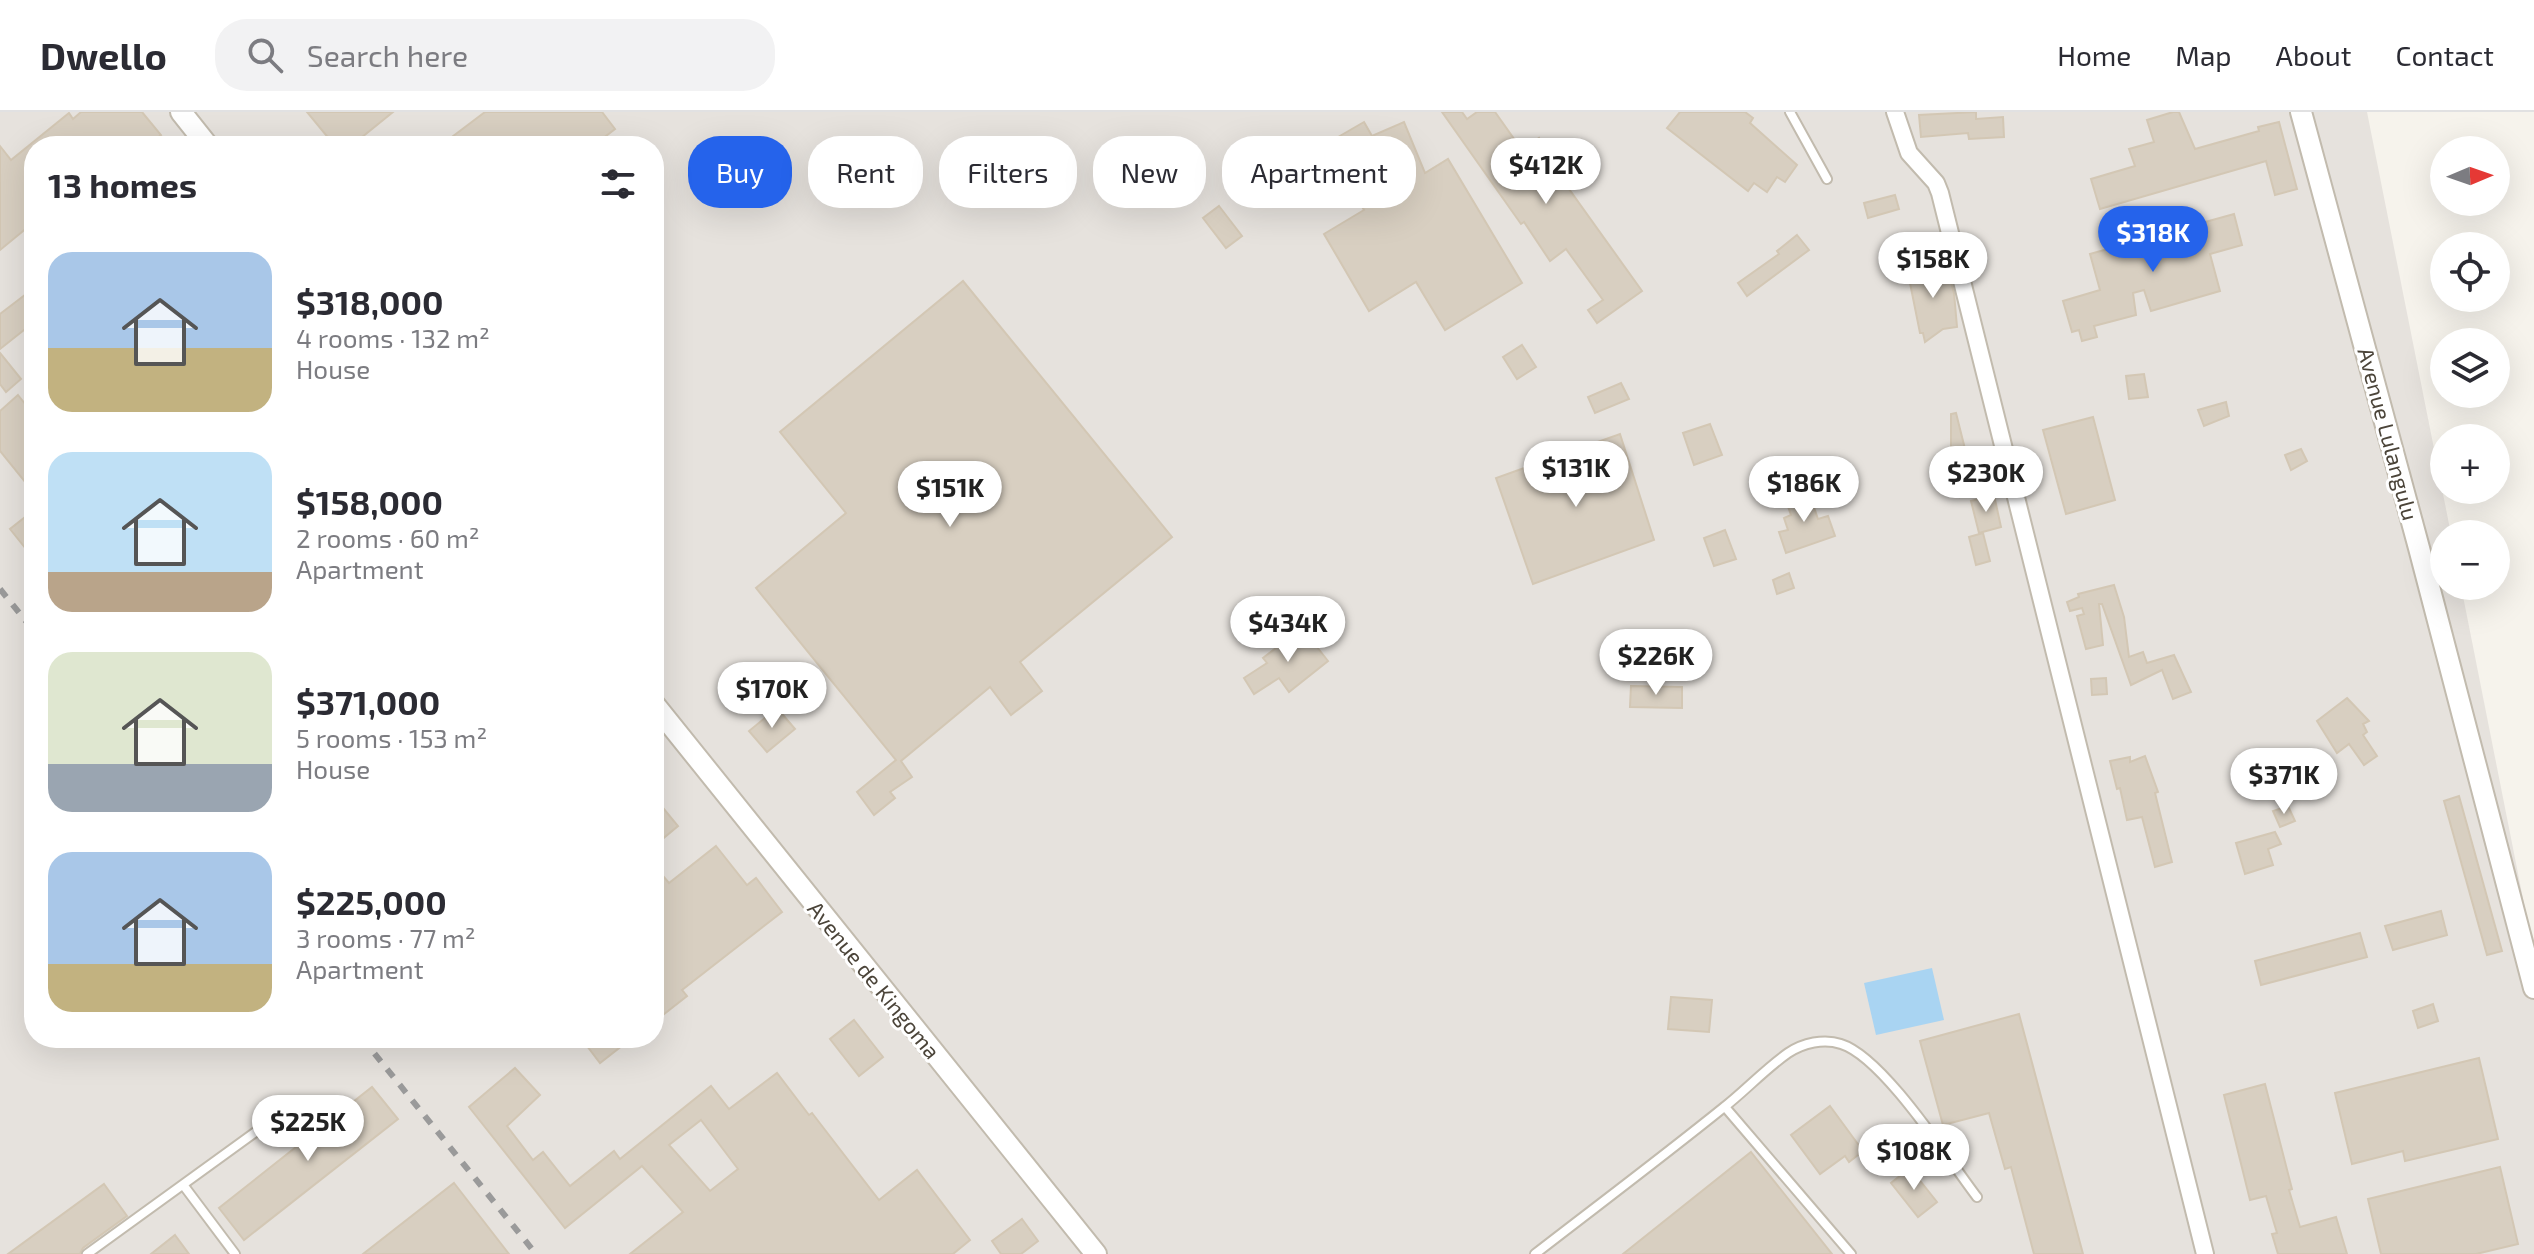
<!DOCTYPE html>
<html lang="en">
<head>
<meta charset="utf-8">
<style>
  body { margin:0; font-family:"Exo 2",sans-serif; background:#f2f2f3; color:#2b2b33; height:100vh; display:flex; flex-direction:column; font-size:30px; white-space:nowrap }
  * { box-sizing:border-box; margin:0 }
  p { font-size:26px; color:#7c7c81 }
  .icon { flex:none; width:44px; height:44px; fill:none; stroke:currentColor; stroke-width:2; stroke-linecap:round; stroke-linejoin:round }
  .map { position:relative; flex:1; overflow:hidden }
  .panel { position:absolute; left:24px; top:24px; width:640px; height:912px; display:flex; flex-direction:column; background:#fff; border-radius:32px; box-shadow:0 8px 32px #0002 }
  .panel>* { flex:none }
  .top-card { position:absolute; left:688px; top:24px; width:760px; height:72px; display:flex; gap:16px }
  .needle { width:52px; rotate:88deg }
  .fabs { position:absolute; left:2430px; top:24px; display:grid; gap:16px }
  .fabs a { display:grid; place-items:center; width:80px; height:80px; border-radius:50%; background:#fff; box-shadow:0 8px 32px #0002; font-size:40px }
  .price { position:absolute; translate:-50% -68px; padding:0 18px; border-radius:28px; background:#fff; color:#222; font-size:26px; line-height:52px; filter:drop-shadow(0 2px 4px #0008) }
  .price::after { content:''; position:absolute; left:50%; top:48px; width:24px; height:18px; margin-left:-12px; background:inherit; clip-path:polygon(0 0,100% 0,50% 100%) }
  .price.selected { background:#2563eb; color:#fff }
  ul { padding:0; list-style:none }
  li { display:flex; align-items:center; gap:24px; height:200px; padding:0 24px }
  li span { display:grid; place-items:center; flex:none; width:224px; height:160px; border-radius:24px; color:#555 }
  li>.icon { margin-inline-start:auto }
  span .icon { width:96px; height:96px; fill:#fffc; stroke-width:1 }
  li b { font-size:34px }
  h2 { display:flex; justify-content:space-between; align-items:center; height:96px; padding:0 24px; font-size:34px }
  .tag { padding:0 28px; border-radius:32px; background:#fff; box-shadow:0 8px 32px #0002; font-size:28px; line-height:72px }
  .tag.selected { background:#2563eb; color:#fff }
  header { display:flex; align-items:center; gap:48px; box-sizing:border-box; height:112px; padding:0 40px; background:#fff; border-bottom:2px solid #e1e1e2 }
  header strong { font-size:38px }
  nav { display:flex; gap:44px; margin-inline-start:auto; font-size:28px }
  .search { width:560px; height:72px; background:#f2f2f3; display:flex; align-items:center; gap:20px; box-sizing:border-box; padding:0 28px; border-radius:32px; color:#7c7c81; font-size:30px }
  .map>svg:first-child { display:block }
  .industrial { fill:#e6e2dd; fill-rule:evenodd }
  .water { fill:#a9d4f2 }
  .building { fill:#d8cfc1; stroke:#d3c7b4; stroke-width:2; fill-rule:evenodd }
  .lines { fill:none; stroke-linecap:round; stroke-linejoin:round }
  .service-casing { stroke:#c2bbae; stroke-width:12 }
  .minor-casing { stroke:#c2bbae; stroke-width:20 }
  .tertiary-casing { stroke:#c2bbae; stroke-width:24 }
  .service { stroke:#fff; stroke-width:8 }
  .minor { stroke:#fff; stroke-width:16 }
  .tertiary { stroke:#fff; stroke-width:20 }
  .rail { stroke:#9a9a9a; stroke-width:6; stroke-dasharray:10 10; stroke-linecap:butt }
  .labels { text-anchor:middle; stroke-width:6; stroke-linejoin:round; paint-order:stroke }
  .street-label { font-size:22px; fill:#4b4439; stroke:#fff }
</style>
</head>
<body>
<header>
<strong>Dwello</strong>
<div class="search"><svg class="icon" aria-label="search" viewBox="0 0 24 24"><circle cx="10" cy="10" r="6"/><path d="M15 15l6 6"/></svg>Search here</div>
<nav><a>Home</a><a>Map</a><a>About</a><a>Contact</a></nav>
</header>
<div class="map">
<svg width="2534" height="1142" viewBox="0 0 2534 1142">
  <rect width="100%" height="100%" fill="#f6f3ec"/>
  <!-- industrial -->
  <path class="industrial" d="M0,0H2367L2451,422H2444V474H2461L2534,842V1142H0ZM34,34H654V926H34Z"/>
  <!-- water -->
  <polygon class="water" points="1932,856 1944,908 1876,923 1864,871"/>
  <!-- building -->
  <g class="building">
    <polygon points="81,0 142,0 161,23 147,34 34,34 34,110 0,138 0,34 11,48 69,1 73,7"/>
    <polygon points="307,0 393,0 351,34 335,34"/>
    <polygon points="485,0 602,0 615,17 593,34 440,34"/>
    <polygon points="1442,0 1462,0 1467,7 1477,0 1495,0 1522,38 1539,26 1548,40 1544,42 1642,179 1597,211 1588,198 1603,188 1566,137 1550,149 1524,110 1521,112"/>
    <polygon points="1680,0 1745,0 1753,6 1750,11 1797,53 1785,70 1777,65 1767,80 1754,71 1748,79 1667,16"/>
    <polygon points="1976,0 1976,7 2003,5 2004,25 1969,27 1968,21 1921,25 1919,3"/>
    <polygon points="2173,0 2179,0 2195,37 2259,19 2258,15 2279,10 2297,77 2275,83 2266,49 2100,97 2091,67 2135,54 2129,37 2154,30 2147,8"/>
    <polygon points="1364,10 1372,24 1404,10 1425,61 1448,47 1522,171 1445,218 1416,170 1369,199 1324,122 1364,98 1326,32"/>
    <polygon points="1895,83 1899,97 1868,106 1864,91"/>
    <polygon points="1219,94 1242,124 1226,136 1203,106"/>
    <polygon points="2234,102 2242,133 2210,142 2220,179 2151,199 2144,178 2133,181 2136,203 2094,214 2097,225 2082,229 2079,218 2072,220 2063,189 2100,178 2090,142"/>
    <polygon points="1797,123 1809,138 1747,184 1738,171 1779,142 1777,139"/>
    <polygon points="1946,152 1954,181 1957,215 1943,217 1925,230 1923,221 1920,221 1908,161"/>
    <polygon points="963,169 1172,425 1020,550 1042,579 1011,603 990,575 901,649 912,665 890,680 895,686 874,703 857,680 896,648 756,476 846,401 780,320"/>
    <polygon points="34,176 34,210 0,237 0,202"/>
    <polygon points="1522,233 1536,255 1517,267 1503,245"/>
    <polygon points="0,241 21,267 6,280 0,272"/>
    <polygon points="2144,262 2148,285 2129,287 2126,264"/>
    <polygon points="1621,271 1629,287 1595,301 1588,285"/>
    <polygon points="18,283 34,303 34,381 0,339 0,299"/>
    <polygon points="2226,290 2229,304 2204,314 2198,298"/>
    <polygon points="1956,301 1965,337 1966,361 1975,359 1979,381 1960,385 1951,339 1951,302"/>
    <polygon points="2093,305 2115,388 2066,402 2043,318"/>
    <polygon points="1710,312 1722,343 1694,353 1683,321"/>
    <polygon points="1620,322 1654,428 1533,472 1496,366"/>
    <polygon points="2301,337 2307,349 2291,358 2285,343"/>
    <polygon points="1808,378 1818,407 1828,404 1835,424 1786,441 1779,420 1788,418 1784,406 1791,403 1785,386"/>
    <polygon points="1994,383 2001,415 1979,421 1971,389"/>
    <polygon points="34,398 34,447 10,417"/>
    <polygon points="1725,418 1736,447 1714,454 1704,426"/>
    <polygon points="1983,421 1990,449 1976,453 1969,425"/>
    <polygon points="1789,461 1794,476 1777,482 1773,468"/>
    <polygon points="2114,473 2124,505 2129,545 2143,540 2147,551 2174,543 2191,580 2173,587 2162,558 2131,573 2102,492 2099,492 2103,533 2086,537 2077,504 2084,502 2082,496 2070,499 2067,490 2079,485 2078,482"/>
    <polygon points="1302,516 1328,549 1289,580 1279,566 1254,582 1244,566 1267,551 1263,546"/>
    <polygon points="2106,566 2107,582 2092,583 2091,567"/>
    <polygon points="1631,574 1682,575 1682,596 1630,595"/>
    <polygon points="2347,586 2369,609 2363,612 2367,620 2363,623 2377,644 2364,653 2349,632 2337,641 2317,609"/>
    <polygon points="777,596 795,617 767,640 749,619"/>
    <polygon points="2145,644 2158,680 2155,681 2172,750 2155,755 2142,705 2127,708 2120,676 2117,677 2110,649 2130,645 2130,650"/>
    <polygon points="2459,684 2502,839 2487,843 2444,689"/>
    <polygon points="654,685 678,714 654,734"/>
    <polygon points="2288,694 2295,709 2280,715 2273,699"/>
    <polygon points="2275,720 2281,732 2268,737 2273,753 2245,762 2236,731"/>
    <polygon points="716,734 747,773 756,766 782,800 682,878 687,884 654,910 654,772 663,764 669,771"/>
    <polygon points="2441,799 2447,823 2393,838 2385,814"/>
    <polygon points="2360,821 2367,845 2261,873 2255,849"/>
    <polygon points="1671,885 1712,888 1709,920 1668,917"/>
    <polygon points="2433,892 2438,909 2418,916 2413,899"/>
    <polygon points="2019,902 2083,1142 2034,1142 2011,1055 2005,1057 1989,1001 1943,1013 1920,929"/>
    <polygon points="854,908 883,945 859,964 830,927"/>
    <polygon points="581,926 632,926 600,951"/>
    <polygon points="2479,946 2498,1027 2405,1049 2403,1039 2352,1052 2335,981"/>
    <path d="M515,956L540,983L507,1014L533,1048L543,1040L570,1074L614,1039L620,1047L711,974L729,997L777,961L809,1003L812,1001L879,1088L917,1058L970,1128L953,1142H630L683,1100L642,1054L565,1116L469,995ZM701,1008L738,1057L710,1079L669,1033Z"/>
    <polygon points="2265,972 2292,1077 2289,1078 2300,1115 2336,1105 2347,1142 2278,1142 2272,1122 2277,1121 2266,1084 2250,1088 2224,983"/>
    <polygon points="372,975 398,1007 244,1128 219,1096"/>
    <polygon points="1830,994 1863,1039 1849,1050 1845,1044 1820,1062 1791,1023"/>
    <polygon points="1751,1040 1832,1142 1623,1142"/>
    <polygon points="2500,1055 2518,1132 2476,1142 2381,1142 2368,1087"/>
    <polygon points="1910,1056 1937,1090 1918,1105 1891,1071"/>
    <polygon points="454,1071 509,1142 363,1142"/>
    <polygon points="104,1072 127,1104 83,1136 80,1142 8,1142"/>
    <polygon points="1022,1107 1038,1129 1021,1142 1001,1142 992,1129"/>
    <polygon points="175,1123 189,1142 151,1142"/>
  </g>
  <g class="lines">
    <defs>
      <g id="service">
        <polyline points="1790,0 1827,67"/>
        <polyline points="1725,995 1851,1142"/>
        <polyline points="184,1074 235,1142"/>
        <polyline points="87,1142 272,1008"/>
        <path d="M1535,1142C1597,1094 1661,1046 1723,996C1745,979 1765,957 1788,941C1803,931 1824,926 1841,932C1883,945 1948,1047 1977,1085"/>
      </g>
      <polyline id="minor" points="1895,0 1909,41 1936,71 1940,81 2205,1142"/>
      <g id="tertiary">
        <polyline points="181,0 208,34"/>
        <polyline points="2301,0 2419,436 2534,876"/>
        <polyline points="654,592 1096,1142"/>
      </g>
    </defs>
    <!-- service casing -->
    <use href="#service" class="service-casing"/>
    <!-- minor casing -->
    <use href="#minor" class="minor-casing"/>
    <!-- tertiary casing -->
    <use href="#tertiary" class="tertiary-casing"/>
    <!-- service -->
    <use href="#service" class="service"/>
    <!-- minor -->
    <use href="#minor" class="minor"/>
    <!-- tertiary -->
    <use href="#tertiary" class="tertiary"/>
    <!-- rail -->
    <g class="rail">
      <polyline points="0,477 34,519"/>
      <polyline points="362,926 536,1142"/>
    </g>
  </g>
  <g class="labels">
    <!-- street labels -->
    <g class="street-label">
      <text transform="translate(2388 322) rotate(75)" y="8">Avenue Lulangulu</text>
      <text transform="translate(874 868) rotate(51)" y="8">Avenue de Kingoma</text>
    </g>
  </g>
</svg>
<div class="fabs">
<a><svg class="needle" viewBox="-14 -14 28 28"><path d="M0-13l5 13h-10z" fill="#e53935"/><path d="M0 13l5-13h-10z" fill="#7c7c81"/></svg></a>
<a><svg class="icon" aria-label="locate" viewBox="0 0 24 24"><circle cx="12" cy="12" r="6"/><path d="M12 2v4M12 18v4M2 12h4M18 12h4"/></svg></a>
<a><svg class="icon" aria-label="layers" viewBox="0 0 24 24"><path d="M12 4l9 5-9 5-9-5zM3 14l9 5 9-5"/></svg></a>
<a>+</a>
<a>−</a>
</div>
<b class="price" style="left:1546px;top:94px">$412K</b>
<b class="price selected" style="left:2153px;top:162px">$318K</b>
<b class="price" style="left:1933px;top:188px">$158K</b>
<b class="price" style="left:1576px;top:397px">$131K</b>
<b class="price" style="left:1986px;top:402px">$230K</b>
<b class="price" style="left:1804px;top:412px">$186K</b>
<b class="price" style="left:950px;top:417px">$151K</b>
<b class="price" style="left:1288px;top:552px">$434K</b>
<b class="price" style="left:1656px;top:585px">$226K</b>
<b class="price" style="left:772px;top:618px">$170K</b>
<b class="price" style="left:2284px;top:704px">$371K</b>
<b class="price" style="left:308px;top:1051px">$225K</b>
<b class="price" style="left:1914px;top:1080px">$108K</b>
<div class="top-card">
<a class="tag selected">Buy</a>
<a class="tag">Rent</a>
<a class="tag">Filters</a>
<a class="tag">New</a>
<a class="tag">Apartment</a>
</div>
<section class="panel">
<h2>13 homes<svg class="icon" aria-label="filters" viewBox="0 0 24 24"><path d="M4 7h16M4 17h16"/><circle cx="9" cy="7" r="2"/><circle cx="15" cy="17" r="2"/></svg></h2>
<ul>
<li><span style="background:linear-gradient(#a9c7e8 60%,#c2b280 0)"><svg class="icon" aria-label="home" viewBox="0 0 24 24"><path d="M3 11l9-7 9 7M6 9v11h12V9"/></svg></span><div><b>$318,000</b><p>4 rooms · 132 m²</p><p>House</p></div></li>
<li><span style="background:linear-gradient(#bfe0f5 75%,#b9a48a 0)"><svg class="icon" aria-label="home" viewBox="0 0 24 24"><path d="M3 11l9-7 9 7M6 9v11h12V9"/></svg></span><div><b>$158,000</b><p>2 rooms · 60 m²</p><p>Apartment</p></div></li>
<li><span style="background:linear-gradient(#dfe7d0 70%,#9aa5b1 0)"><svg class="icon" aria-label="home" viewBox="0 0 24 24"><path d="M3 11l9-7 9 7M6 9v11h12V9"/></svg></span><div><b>$371,000</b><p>5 rooms · 153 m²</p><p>House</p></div></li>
<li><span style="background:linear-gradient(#a9c7e8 70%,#c2b280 0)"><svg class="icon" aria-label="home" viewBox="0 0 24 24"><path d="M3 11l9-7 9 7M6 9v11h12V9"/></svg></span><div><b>$225,000</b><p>3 rooms · 77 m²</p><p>Apartment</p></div></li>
</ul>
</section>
</div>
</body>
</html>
